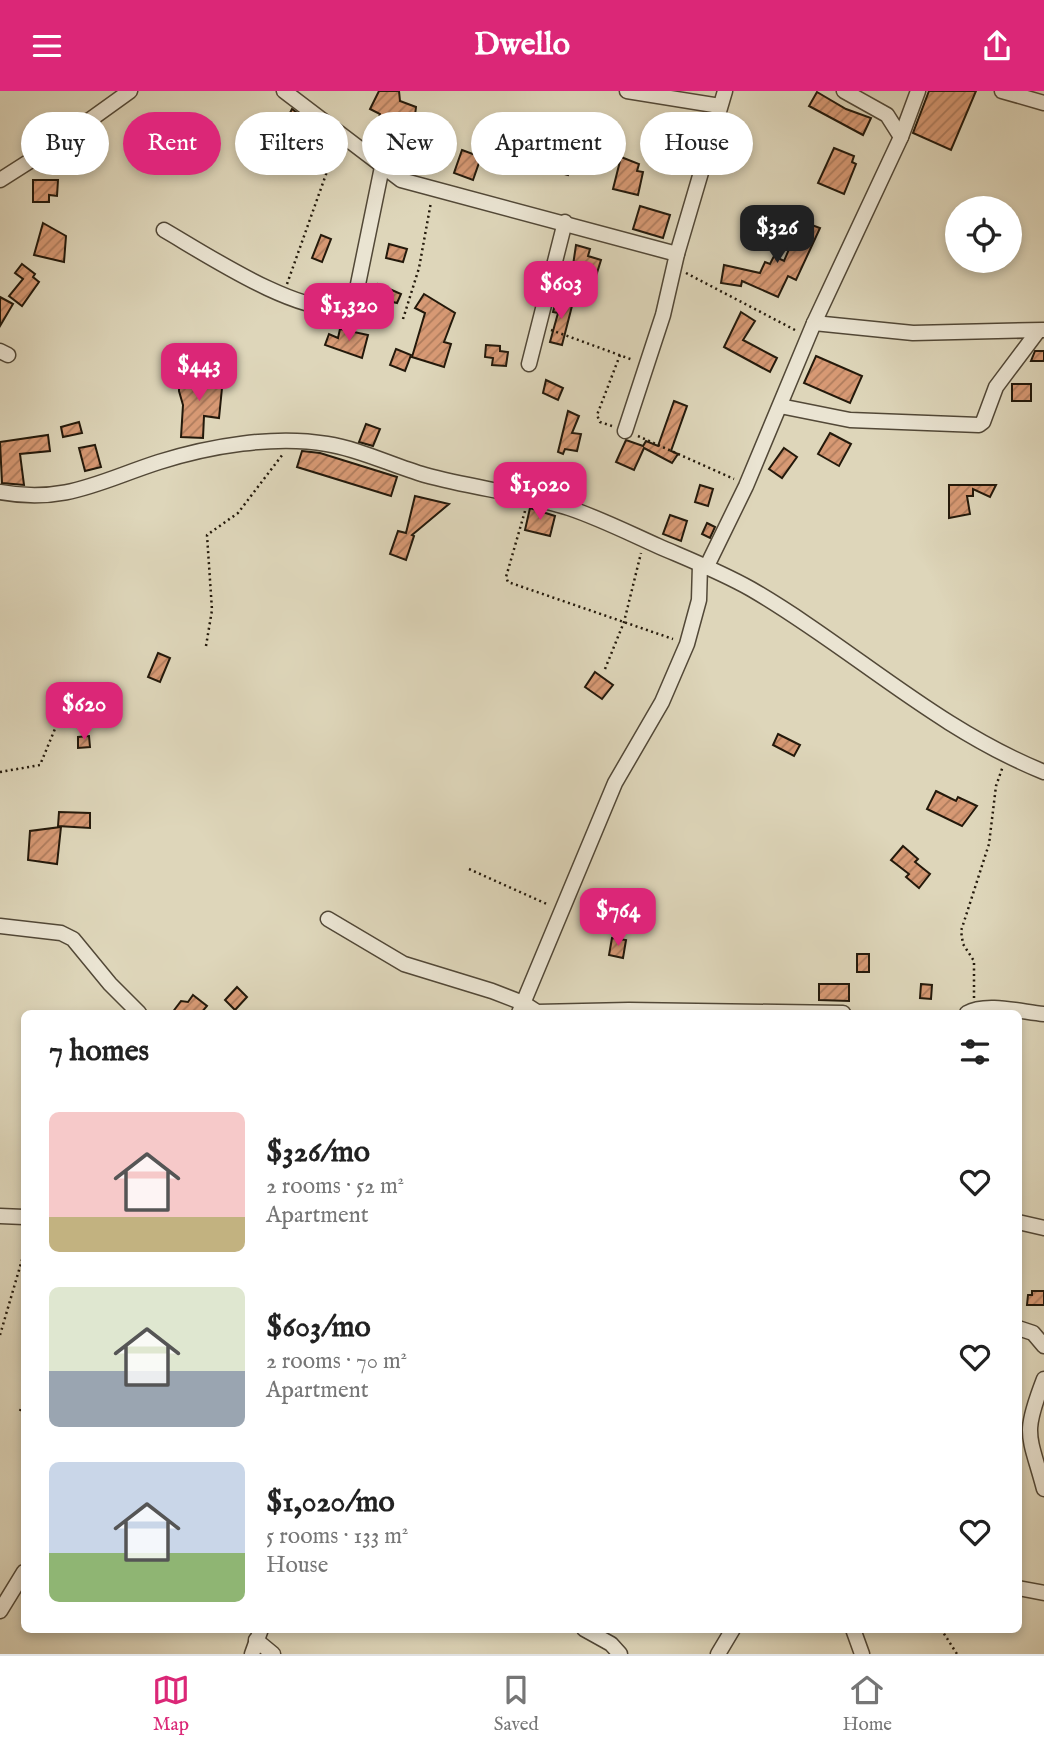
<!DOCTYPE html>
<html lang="en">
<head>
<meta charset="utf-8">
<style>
  body { margin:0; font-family:"IM FELL English",serif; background:#f6f6f6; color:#222; height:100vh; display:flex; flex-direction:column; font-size:26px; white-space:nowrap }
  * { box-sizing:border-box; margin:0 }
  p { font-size:23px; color:#767676 }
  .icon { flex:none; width:38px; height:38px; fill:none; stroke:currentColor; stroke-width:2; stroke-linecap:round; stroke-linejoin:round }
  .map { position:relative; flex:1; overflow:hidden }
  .sheet { position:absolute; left:21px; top:919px; width:1001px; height:623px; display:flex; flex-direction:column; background:#fff; border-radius:10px; box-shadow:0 4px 10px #0003 }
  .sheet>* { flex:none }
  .hud { position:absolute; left:21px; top:21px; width:1003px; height:63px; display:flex; gap:14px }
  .buttons { position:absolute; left:945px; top:105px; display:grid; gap:14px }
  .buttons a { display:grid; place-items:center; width:77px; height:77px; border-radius:50%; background:#fff; box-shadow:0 4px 10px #0003; font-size:35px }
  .price { position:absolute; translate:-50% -60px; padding:0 16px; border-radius:14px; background:#db2777; color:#fff; font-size:23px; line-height:46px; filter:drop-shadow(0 2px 4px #0008) }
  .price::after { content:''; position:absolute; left:50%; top:42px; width:21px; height:16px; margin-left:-10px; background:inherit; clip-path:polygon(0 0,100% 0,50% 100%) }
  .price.on { background:#222; color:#fff }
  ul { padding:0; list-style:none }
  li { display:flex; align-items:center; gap:21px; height:175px; padding:0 28px }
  li span { display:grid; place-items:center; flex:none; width:196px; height:140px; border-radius:10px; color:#555 }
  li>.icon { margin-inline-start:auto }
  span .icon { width:84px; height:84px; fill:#fffc; stroke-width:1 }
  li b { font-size:30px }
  h2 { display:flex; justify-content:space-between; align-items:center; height:84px; padding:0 28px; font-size:30px }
  .pill { padding:0 24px; border-radius:32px; background:#fff; box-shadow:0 4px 10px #0003; font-size:24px; line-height:63px }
  .pill.on { background:#db2777; color:#fff }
  header { display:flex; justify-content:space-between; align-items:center; height:91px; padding:0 28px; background:#db2777; color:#fff; font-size:32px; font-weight:800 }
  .menu { display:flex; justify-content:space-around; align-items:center; height:98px; border-top:2px solid #e0e0e0; background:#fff; font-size:19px; color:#767676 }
  .menu a { display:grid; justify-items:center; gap:4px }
  .menu .on { color:#db2777 }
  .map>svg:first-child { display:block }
  .building { fill:url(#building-hatch); stroke:#23190b; stroke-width:2 }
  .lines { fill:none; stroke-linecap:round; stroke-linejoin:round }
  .street-casing { stroke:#524837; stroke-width:17 }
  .path { stroke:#23190b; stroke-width:2.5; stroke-dasharray:2 3.5; stroke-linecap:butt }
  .street { stroke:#eae4d2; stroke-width:14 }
</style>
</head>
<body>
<header><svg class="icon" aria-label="menu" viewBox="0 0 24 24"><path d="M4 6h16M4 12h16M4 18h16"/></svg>Dwello<svg class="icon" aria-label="share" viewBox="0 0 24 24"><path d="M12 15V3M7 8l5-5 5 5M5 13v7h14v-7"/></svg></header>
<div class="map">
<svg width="1044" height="1563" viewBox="0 0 1044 1563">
  <defs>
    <pattern id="building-hatch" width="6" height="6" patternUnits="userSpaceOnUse" patternTransform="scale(1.75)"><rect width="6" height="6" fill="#d79974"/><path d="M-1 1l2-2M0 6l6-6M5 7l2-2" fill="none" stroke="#ae7c5d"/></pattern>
  </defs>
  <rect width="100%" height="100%" fill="#ded6ba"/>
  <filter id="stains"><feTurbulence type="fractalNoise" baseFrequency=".00286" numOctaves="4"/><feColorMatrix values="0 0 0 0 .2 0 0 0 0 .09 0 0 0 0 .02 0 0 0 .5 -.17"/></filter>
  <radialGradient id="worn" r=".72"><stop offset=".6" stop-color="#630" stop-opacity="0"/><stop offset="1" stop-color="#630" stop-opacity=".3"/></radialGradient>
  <!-- building -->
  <g class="building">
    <polygon points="379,0 399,0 400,10 416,16 411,58 392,56 393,44 376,38 380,23 370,18"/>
    <polygon points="929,0 976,0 951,59 913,42"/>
    <polygon points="817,1 846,18 871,27 863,44 809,15"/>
    <polygon points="292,18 304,27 285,65 271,59"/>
    <polygon points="255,30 271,42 265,51 248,39"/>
    <polygon points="559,50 571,53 571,66 578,68 574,82 569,81 568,84 539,76 544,56 548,58 549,52 558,55"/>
    <polygon points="834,57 854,65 852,71 856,73 844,103 818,92"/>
    <polygon points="462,59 481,66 473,89 454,82"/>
    <polygon points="621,66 639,73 637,80 643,81 638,104 613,98"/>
    <polygon points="33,89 58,89 57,105 49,104 49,111 33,111"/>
    <polygon points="640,115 670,124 663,147 633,138"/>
    <polygon points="801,130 820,137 796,189 788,185 778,206 742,190 741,195 721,192 724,174 760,182 765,171 770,173 774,165 784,170"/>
    <polygon points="43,132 66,145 64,171 34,164"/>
    <polygon points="321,144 331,148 322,171 312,167"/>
    <polygon points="389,153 407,158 403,171 386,167"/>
    <polygon points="576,154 590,158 588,165 601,169 596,185 572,181"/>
    <polygon points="22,173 35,183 33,186 39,191 22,215 9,205 23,188 15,182"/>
    <polygon points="378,193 401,203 397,212 372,206"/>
    <polygon points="424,203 455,222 444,251 451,253 444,276 412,266 425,222 415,217"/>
    <polygon points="0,206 13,213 0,235"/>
    <polygon points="562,208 573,211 562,254 550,251 558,222 553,221 556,211 560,212"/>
    <polygon points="741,221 755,230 743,249 777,267 770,281 724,256"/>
    <polygon points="340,238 368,244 362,267 325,254 329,243 338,247"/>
    <polygon points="486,254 500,255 500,260 508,261 506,275 492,274 493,267 485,266"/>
    <polygon points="396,258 411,264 405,280 390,274"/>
    <polygon points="1035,260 1044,260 1044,270 1031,270"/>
    <polygon points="816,265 862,285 850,312 804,292"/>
    <polygon points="182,285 223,287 219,327 204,325 203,347 181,346 183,314 179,300 179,288"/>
    <polygon points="546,289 563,297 558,309 543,302"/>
    <rect x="1012" y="293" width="19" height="17"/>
    <polygon points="674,310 687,315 671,360 678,363 672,372 644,357 634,379 616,371 626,349 643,355 646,350 658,355"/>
    <polygon points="568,320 579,325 572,342 581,343 577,360 565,358 563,363 558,361"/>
    <polygon points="79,331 82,342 63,346 61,336"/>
    <polygon points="366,333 380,338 373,355 359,351"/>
    <polygon points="830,342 851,353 839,375 818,363"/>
    <polygon points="48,344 50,360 20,363 24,394 2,392 0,351"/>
    <polygon points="95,354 101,376 85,380 79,357"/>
    <polygon points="784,357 797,366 782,387 769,378"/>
    <polygon points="302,360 320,362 397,386 391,405 297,376"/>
    <polygon points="532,377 546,384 539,397 525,390"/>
    <polygon points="700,394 713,398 708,415 695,411"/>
    <polygon points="949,394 996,394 990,406 973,398 973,405 967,405 970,423 949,427"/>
    <polygon points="415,405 449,413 412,444 414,445 406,469 390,463 398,440 406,442"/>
    <polygon points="530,417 555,425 550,445 525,439"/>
    <polygon points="670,424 687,430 681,450 663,443"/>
    <polygon points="707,432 715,436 710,447 702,443"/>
    <polygon points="158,562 170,567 160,591 148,586"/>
    <polygon points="595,581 613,594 602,608 585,596"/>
    <polygon points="778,643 800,654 794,665 773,654"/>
    <polygon points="89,645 90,656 78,657 78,646"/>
    <polygon points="936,700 956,710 958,706 977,715 962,735 927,718"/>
    <polygon points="59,721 90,722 90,737 58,735"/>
    <polygon points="61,736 57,773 28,769 30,740"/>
    <polygon points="903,755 918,768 915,771 930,783 919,797 906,786 909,783 891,769"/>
    <polygon points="612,847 626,849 623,867 609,864"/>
    <rect x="857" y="863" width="12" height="18"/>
    <polygon points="819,893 849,893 849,910 819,909"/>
    <polygon points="921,893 932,894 931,908 920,907"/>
    <polygon points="237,896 247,906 235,919 225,909"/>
    <polygon points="193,904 207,915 201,922 172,922 181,910 188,911"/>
    <polygon points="1032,1200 1044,1200 1044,1214 1027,1214 1028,1204 1032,1204"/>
  </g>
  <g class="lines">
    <defs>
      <g id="street">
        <polyline points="284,0 401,89 677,163"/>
        <polyline points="627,0 720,15"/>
        <polyline points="844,0 887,24 901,46"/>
        <polyline points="1002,0 1044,12"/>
        <polyline points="0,89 55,54 130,0"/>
        <path d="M164,139C204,162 300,226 345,216L356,203L382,76"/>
        <polyline points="814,232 913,242 1043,239"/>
        <polyline points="0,260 8,264"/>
        <polyline points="529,273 565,131"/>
        <polyline points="780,315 850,329 979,334 983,331 996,296 1038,240"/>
        <polyline points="625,340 663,224 677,163 725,0"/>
        <path d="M0,401C65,413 100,390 159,371C210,355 274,344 327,353C360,358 393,375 425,384C472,397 522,402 569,417C599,427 629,442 658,455C688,468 721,481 751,498C851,556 935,637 1044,681"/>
        <polyline points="706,477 746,395 814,232 901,46 918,0"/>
        <polyline points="328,828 404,873 492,900 523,912 537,921 629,919 843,922"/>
        <polyline points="0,835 61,842 73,848 110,893 139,922"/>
        <polyline points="519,922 615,692 662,611 687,553 699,509 700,474"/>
        <path d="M967,922C986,911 1022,921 1044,923"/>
        <polyline points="0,1125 24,1126"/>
        <polyline points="1018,1131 1044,1137"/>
        <polyline points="1018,1237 1033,1242 1044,1255"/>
        <path d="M1044,1288C1022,1345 1029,1342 1044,1398"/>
        <polyline points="1018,1497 1044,1502"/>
        <polyline points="0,1520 24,1481"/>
        <polyline points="584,1538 611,1553 620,1563"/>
        <polyline points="853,1538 862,1563"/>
        <polyline points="256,1549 273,1563"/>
        <polyline points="252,1563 261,1538"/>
        <polyline points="718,1563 733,1538"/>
      </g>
    </defs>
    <!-- street casing -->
    <use href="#street" class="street-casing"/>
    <!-- path -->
    <g class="path">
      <polyline points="686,182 795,239"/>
      <polyline points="287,193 335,58"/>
      <polyline points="403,228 419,177 431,111"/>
      <polyline points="551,239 633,269"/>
      <polyline points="612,335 600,331 597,324 620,264"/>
      <polyline points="638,345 734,388"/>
      <polyline points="525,420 506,486 508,491 673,548"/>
      <polyline points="206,555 212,519 207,444 238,422 283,363"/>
      <polyline points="605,578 624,531 641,462"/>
      <polyline points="0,681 40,674 57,633"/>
      <polyline points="469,778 549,814"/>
      <polyline points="974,907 974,870 963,853 961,840 989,753 996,695 1003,675"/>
      <polyline points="0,1244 24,1162"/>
      <polyline points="20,1320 24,1310"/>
      <polyline points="941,1538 957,1563"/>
    </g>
    <!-- street -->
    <use href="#street" class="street"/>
  </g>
  <rect width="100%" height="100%" filter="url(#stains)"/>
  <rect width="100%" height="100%" fill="url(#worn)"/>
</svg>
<div class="buttons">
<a><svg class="icon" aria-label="locate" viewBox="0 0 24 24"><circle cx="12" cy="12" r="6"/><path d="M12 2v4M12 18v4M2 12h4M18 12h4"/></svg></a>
</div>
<b class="price on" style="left:777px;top:174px">$326</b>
<b class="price" style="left:561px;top:230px">$603</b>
<b class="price" style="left:349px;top:252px">$1,320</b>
<b class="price" style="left:199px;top:312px">$443</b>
<b class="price" style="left:540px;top:431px">$1,020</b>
<b class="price" style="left:84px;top:651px">$620</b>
<b class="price" style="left:618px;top:857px">$764</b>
<div class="hud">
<a class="pill">Buy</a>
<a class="pill on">Rent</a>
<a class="pill">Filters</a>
<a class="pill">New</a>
<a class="pill">Apartment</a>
<a class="pill">House</a>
</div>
<section class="sheet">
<h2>7 homes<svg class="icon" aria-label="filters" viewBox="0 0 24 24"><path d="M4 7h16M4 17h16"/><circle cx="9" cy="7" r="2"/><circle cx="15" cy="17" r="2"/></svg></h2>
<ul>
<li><span style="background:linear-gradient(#f6c9c9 75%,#c2b280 0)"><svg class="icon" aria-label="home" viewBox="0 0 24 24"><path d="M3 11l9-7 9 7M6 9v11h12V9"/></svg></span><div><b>$326/mo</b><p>2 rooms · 52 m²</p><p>Apartment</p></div><svg class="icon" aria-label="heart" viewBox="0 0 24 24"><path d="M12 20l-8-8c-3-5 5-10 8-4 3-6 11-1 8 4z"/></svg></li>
<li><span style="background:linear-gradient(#dfe7d0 60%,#9aa5b1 0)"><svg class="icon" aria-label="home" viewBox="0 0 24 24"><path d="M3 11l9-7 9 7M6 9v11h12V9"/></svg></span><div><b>$603/mo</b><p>2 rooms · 70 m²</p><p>Apartment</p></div><svg class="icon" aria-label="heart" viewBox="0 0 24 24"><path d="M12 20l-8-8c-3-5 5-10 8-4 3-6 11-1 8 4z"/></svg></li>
<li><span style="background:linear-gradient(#c9d6e8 65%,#8fb573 0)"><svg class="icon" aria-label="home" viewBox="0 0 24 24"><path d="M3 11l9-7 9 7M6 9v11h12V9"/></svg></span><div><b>$1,020/mo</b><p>5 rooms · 133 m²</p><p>House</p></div><svg class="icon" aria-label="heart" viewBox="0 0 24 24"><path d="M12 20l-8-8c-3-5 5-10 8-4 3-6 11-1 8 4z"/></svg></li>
</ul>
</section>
</div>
<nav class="menu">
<a class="on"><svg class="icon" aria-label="map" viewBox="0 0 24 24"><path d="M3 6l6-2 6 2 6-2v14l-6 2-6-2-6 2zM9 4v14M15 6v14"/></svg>Map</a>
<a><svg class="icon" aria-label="saved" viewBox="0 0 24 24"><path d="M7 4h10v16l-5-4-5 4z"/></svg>Saved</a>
<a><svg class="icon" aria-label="home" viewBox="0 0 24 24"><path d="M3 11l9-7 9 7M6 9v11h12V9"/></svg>Home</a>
</nav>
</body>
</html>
